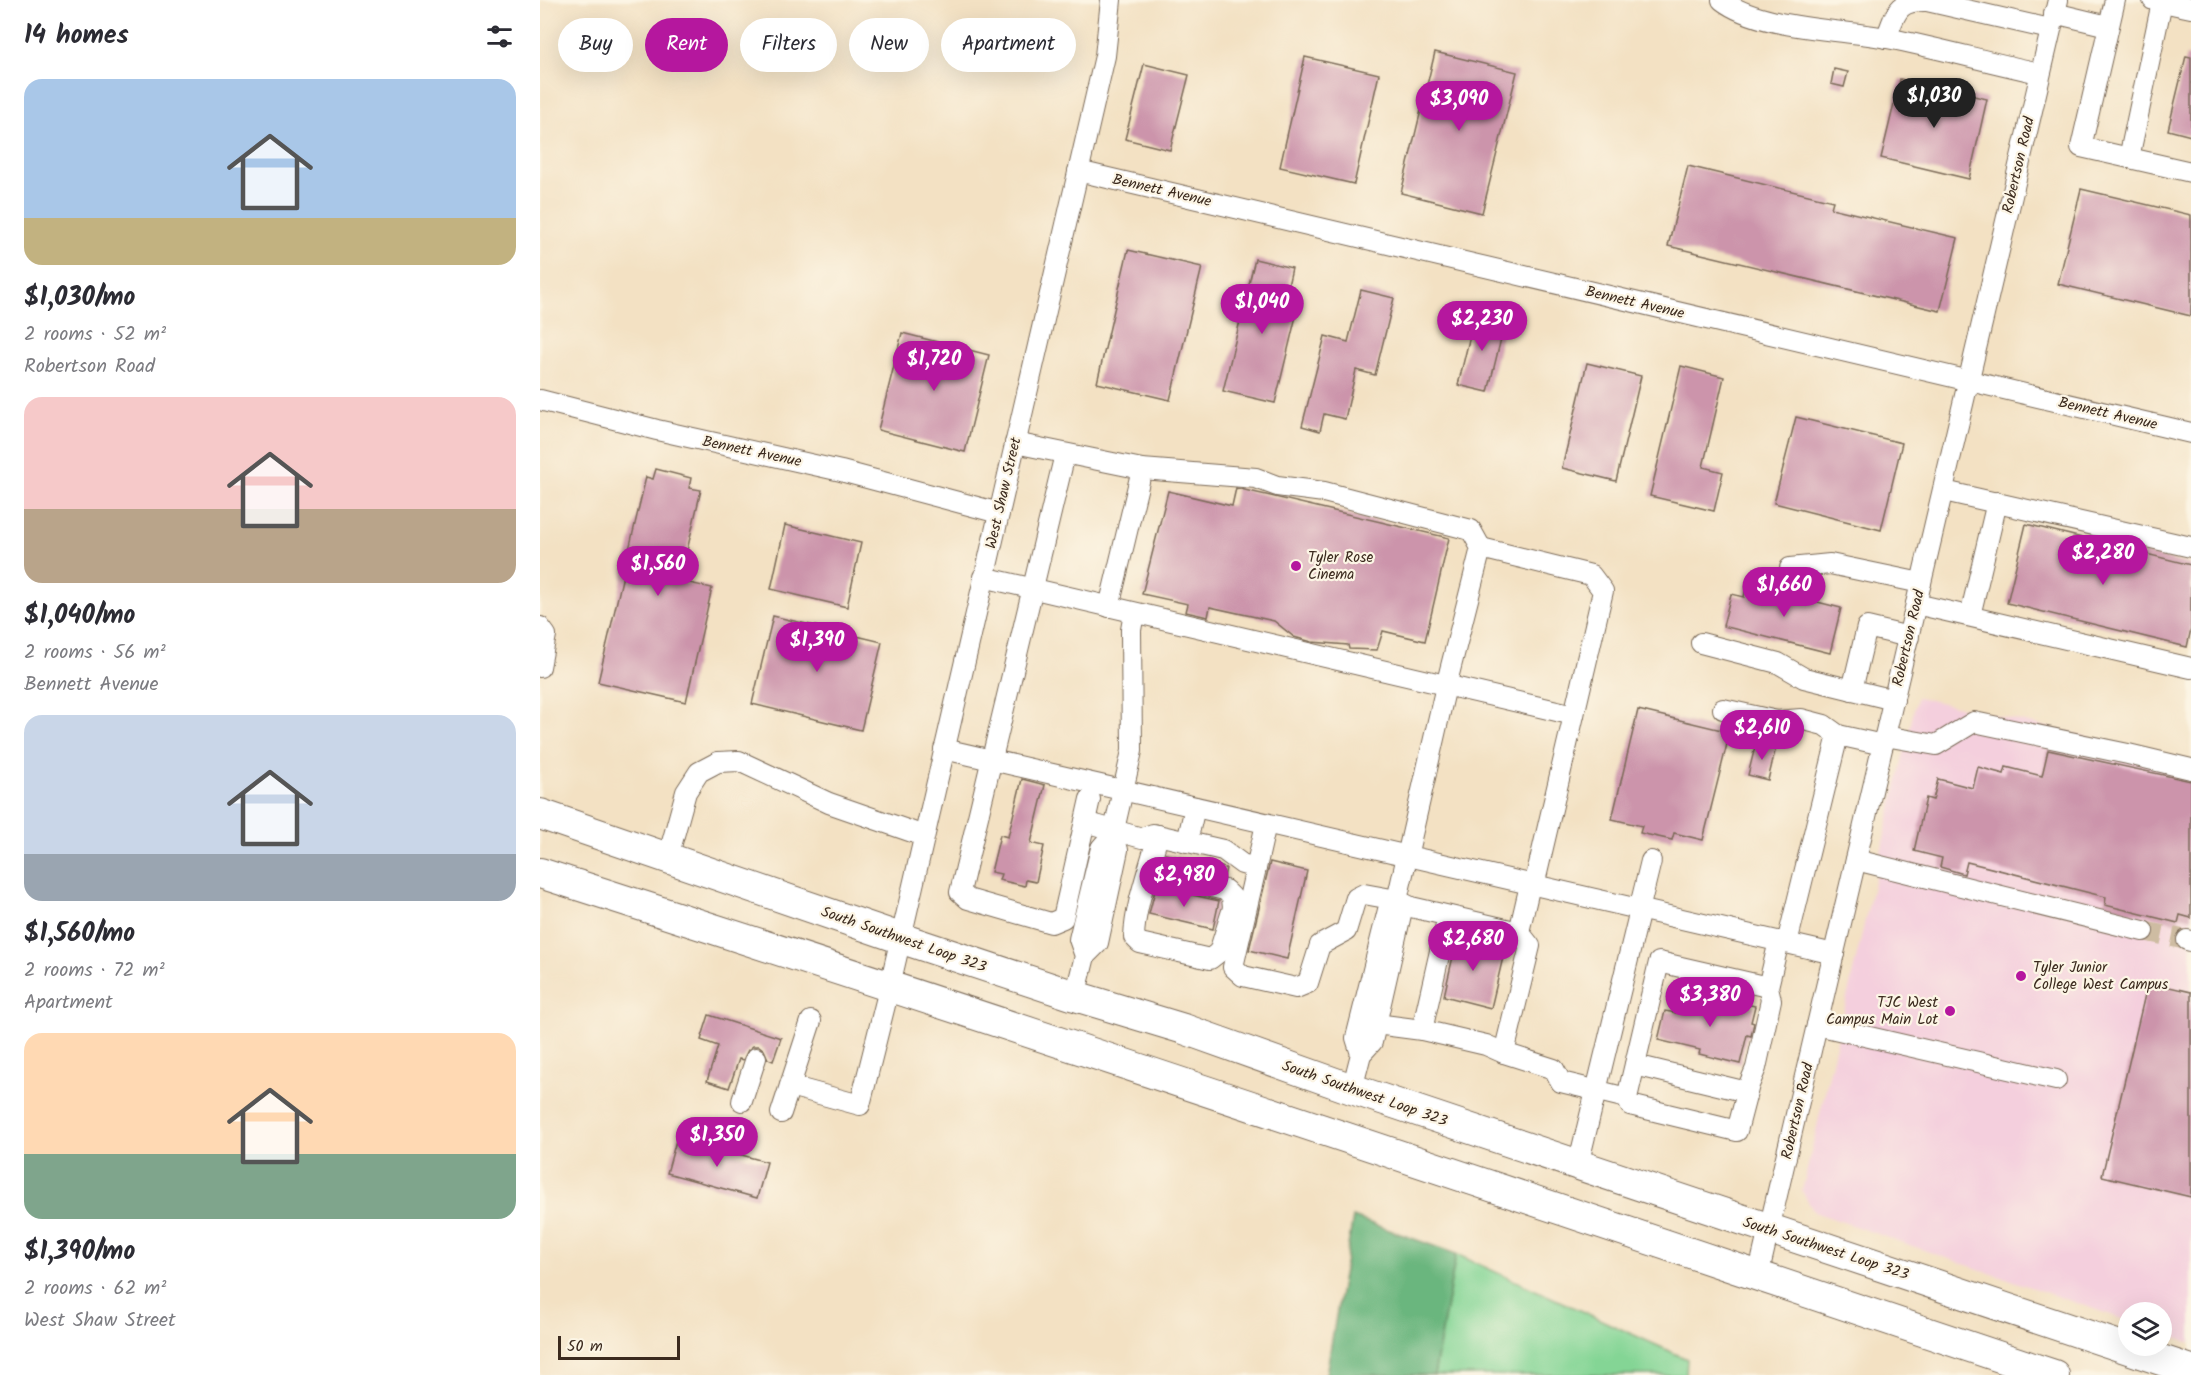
<!DOCTYPE html>
<html lang="en">
<head>
<meta charset="utf-8">
<style>
  body { margin:0; font-family:Kalam,sans-serif; background:#f7f7f7; color:#2b2b33; height:100vh; display:flex; flex-direction:column; font-size:22px; white-space:nowrap }
  * { box-sizing:border-box; margin:0 }
  p { font-size:20px; color:#7c7c81 }
  .icon { flex:none; width:33px; height:33px; fill:none; stroke:currentColor; stroke-width:2; stroke-linecap:round; stroke-linejoin:round }
  .map { position:relative; flex:1; overflow:hidden }
  .sheet { display:flex; flex-direction:column; background:#fff; width:540px }
  .sheet>* { flex:none }
  .banner { position:absolute; left:18px; top:18px; width:570px; height:54px; display:flex; gap:12px }
  .controls { position:absolute; left:1578px; top:1302px; display:grid; gap:12px }
  .controls a { display:grid; place-items:center; width:54px; height:54px; border-radius:50%; background:#fff; box-shadow:0 6px 24px #0002; font-size:30px }
  .scale { position:absolute; left:18px; bottom:15px; width:122px; box-sizing:border-box; padding-left:6px; border:3px solid #3b2a1e; border-top:0; font-size:16px; line-height:21px; white-space:nowrap; color:#3b2a1e; -webkit-text-stroke:4px #fcf5e5; paint-order:stroke }
  .price { position:absolute; translate:-50% -51px; padding:0 14px; border-radius:21px; background:#b5179e; color:#fff; font-size:20px; line-height:39px; filter:drop-shadow(0 2px 3px #0008) }
  .price::after { content:''; position:absolute; left:50%; top:36px; width:18px; height:14px; margin-left:-9px; background:inherit; clip-path:polygon(0 0,100% 0,50% 100%) }
  .price.active { background:#222; color:#fff }
  ul { padding:0; list-style:none }
  li { display:grid; align-content:center; gap:12px; height:318px; padding:0 24px }
  li span { display:grid; place-items:center; height:186px; border-radius:18px; color:#555 }
  li>.icon { margin-inline-start:auto }
  span .icon { width:108px; height:108px; fill:#fffc; stroke-width:1 }
  li b { font-size:26px }
  h2 { display:flex; justify-content:space-between; align-items:center; height:72px; padding:0 24px; font-size:26px }
  .tag { padding:0 21px; border-radius:27px; background:#fff; box-shadow:0 6px 24px #0002; font-size:21px; line-height:54px }
  .tag.active { background:#b5179e; color:#fff }
  main { display:flex; flex:1; min-height:0 }
  .map>svg:first-child { display:block }
  .built { fill:#f4cfdd }
  .green { fill:#84d595; stroke:#60805a; stroke-width:1.5 }
  .forest { fill:#6bb67e; stroke:#53704e; stroke-width:1.5 }
  .building { fill:#cc94ab }
  .lines { fill:none; stroke-linecap:round; stroke-linejoin:round }
  .minor-tunnel { stroke:#cebca2; stroke-width:20; stroke-dasharray:20 10; stroke-linecap:butt }
  .minor-casing { stroke:#7b6a58; stroke-width:22 }
  .highway-casing { stroke:#7b6a58; stroke-width:32 }
  .minor { stroke:#fff; stroke-width:20 }
  .highway { stroke:#fff; stroke-width:30 }
  .poi-dot { fill:#b5179e; stroke:#fcf5e5; stroke-width:2 }
  .labels { text-anchor:middle; stroke-width:4.5; stroke-linejoin:round; paint-order:stroke }
  .street-label { font-size:15px; fill:#3b2a1e; stroke:#fcf5e5 }
  .poi-label { font-size:15px; fill:#3b2a1e; stroke:#fcf5e5; text-anchor:start }
</style>
</head>
<body>
<main>
<section class="sheet">
<h2>14 homes<svg class="icon" aria-label="filters" viewBox="0 0 24 24"><path d="M4 7h16M4 17h16"/><circle cx="9" cy="7" r="2"/><circle cx="15" cy="17" r="2"/></svg></h2>
<ul>
<li><span style="background:linear-gradient(#a9c7e8 75%,#c2b280 0)"><svg class="icon" aria-label="home" viewBox="0 0 24 24"><path d="M3 11l9-7 9 7M6 9v11h12V9"/></svg></span><div><b>$1,030/mo</b><p>2 rooms · 52 m²</p><p>Robertson Road</p></div></li>
<li><span style="background:linear-gradient(#f6c9c9 60%,#b9a48a 0)"><svg class="icon" aria-label="home" viewBox="0 0 24 24"><path d="M3 11l9-7 9 7M6 9v11h12V9"/></svg></span><div><b>$1,040/mo</b><p>2 rooms · 56 m²</p><p>Bennett Avenue</p></div></li>
<li><span style="background:linear-gradient(#c9d6e8 75%,#9aa5b1 0)"><svg class="icon" aria-label="home" viewBox="0 0 24 24"><path d="M3 11l9-7 9 7M6 9v11h12V9"/></svg></span><div><b>$1,560/mo</b><p>2 rooms · 72 m²</p><p>Apartment</p></div></li>
<li><span style="background:linear-gradient(#ffd9b3 65%,#7fa58c 0)"><svg class="icon" aria-label="home" viewBox="0 0 24 24"><path d="M3 11l9-7 9 7M6 9v11h12V9"/></svg></span><div><b>$1,390/mo</b><p>2 rooms · 62 m²</p><p>West Shaw Street</p></div></li>
</ul>
</section>
<div class="map">
<svg width="1651" height="1375" viewBox="0 0 1651 1375">
  <rect width="100%" height="100%" fill="#fcf5e5"/>
  <filter id="ink" filterUnits="userSpaceOnUse"><feTurbulence type="fractalNoise" baseFrequency=".0167" numOctaves="2"/><feDisplacementMap in="SourceGraphic" scale="12" xChannelSelector="R" yChannelSelector="G"/><feConvolveMatrix kernelMatrix="1 2 1 2 8 2 1 2 1" color-interpolation-filters="sRGB"/></filter>
  <filter id="wash" filterUnits="userSpaceOnUse"><feTurbulence type="fractalNoise" baseFrequency=".008" numOctaves="4" result="noise"/><feDisplacementMap in="SourceGraphic" scale="24" xChannelSelector="R" yChannelSelector="G"/><feGaussianBlur stdDeviation="1.35" result="paint"/><feColorMatrix in="noise" values="0 0 0 0 0 0 0 0 0 0 0 0 0 0 0 0 0 1.4 0 .05"/><feComposite in="paint" operator="in"/></filter>
  <g filter="url(#wash)">
    <rect width="100%" height="100%" fill="#f3e1c3"/>
    <!-- built -->
    <polygon class="built" points="1377,697 1651,761 1651,1343 1622,1332 1622,1312 1588,1312 1588,1321 1274,1212 1262,1191"/>
    <!-- green -->
    <polygon class="green" points="916,1254 1147,1359 1146,1375 894,1375"/>
    <!-- forest -->
    <polygon class="forest" points="813,1217 916,1254 894,1375 786,1375"/>
    <g id="blocks">
      <!-- building -->
      <g class="building">
        <polygon points="895,52 977,72 942,213 861,193"/>
        <polygon points="1646,56 1651,57 1651,136 1628,130"/>
        <polygon points="765,57 839,74 814,184 740,167"/>
        <polygon points="604,64 649,75 630,150 585,139"/>
        <polygon points="1294,69 1308,72 1304,87 1291,84"/>
        <polygon points="1360,79 1447,99 1429,179 1341,158"/>
        <polygon points="1148,166 1293,201 1291,208 1418,238 1400,311 1128,246"/>
        <polygon points="1541,189 1651,215 1651,316 1518,284"/>
        <polygon points="588,250 662,267 630,400 557,383"/>
        <polygon points="715,259 752,268 743,308 757,312 735,403 683,391"/>
        <polygon points="821,290 854,298 835,375 816,370 805,419 784,414 780,431 762,426 785,336 808,342"/>
        <polygon points="936,311 966,318 948,392 918,385"/>
        <polygon points="362,333 449,355 425,452 338,430"/>
        <polygon points="1047,363 1101,376 1076,481 1022,468"/>
        <polygon points="1141,366 1184,377 1163,467 1183,472 1174,511 1110,496"/>
        <polygon points="1256,417 1362,443 1341,530 1234,503"/>
        <polygon points="116,469 151,478 149,488 161,490 140,581 172,588 146,702 58,682 106,477 113,479"/>
        <polygon points="696,488 909,538 885,641 843,631 837,650 809,649 808,645 772,642 754,637 734,621 670,607 668,617 646,612 648,604 602,594 628,491 692,506"/>
        <polygon points="1486,524 1651,565 1651,629 1647,647 1467,603"/>
        <polygon points="245,525 321,543 307,607 231,589"/>
        <polygon points="1207,584 1301,608 1290,653 1183,626 1191,594 1204,597"/>
        <polygon points="233,616 342,642 321,730 212,704"/>
        <polygon points="1098,710 1190,732 1163,840 1134,833 1132,840 1100,833 1102,826 1072,819"/>
        <polygon points="1216,743 1236,747 1228,780 1208,775"/>
        <polygon points="1508,750 1651,781 1651,918 1640,915 1638,923 1565,905 1566,897 1427,862 1424,874 1400,867 1402,858 1374,851 1386,798 1393,800 1398,779 1433,788 1438,767 1464,774 1466,767 1502,776"/>
        <polygon points="482,779 505,785 491,843 504,846 496,882 486,880 485,886 459,880 461,874 451,872 460,835 468,837"/>
        <polygon points="625,854 686,868 684,877 622,864"/>
        <polygon points="730,862 767,871 747,959 709,950"/>
        <polygon points="616,887 679,901 673,929 609,914"/>
        <polygon points="919,930 937,935 934,946 964,953 951,1008 904,996"/>
        <polygon points="1608,982 1651,992 1651,1197 1562,1176"/>
        <polygon points="1180,998 1215,1006 1211,1022 1214,1023 1211,1036 1207,1035 1200,1064 1159,1054 1160,1050 1118,1040 1125,1011 1136,1013 1139,1001 1154,1005 1155,1000 1178,1005"/>
        <polygon points="169,1015 241,1038 233,1061 228,1059 224,1050 219,1046 213,1046 208,1050 203,1060 199,1059 189,1088 167,1081 178,1046 161,1040"/>
        <polygon points="137,1137 227,1162 217,1198 127,1173"/>
      </g>
    </g>
  </g>
  <g filter="url(#ink)">
    <use href="#blocks" fill-opacity="0" stroke="#7b6a58" stroke-width="1.5"/>
    <g class="lines">
      <!-- minor-tunnel -->
      <polyline class="minor-tunnel" points="1603,931 1647,940"/>
      <defs>
        <g id="minor">
          <path d="M1182,0C1219,29 1300,29 1347,38C1398,48 1448,62 1499,73"/>
          <polyline points="1575,0 1541,147 1651,172"/>
          <polyline points="1613,0 1651,8"/>
          <polyline points="1514,13 1568,26"/>
          <path d="M1346,38C1356,14 1356,0 1387,1L1510,29"/>
          <polyline points="1589,158 1622,2"/>
          <polyline points="538,171 1651,433"/>
          <polyline points="0,400 117,430 301,471 459,513"/>
          <polyline points="475,443 602,469 716,478 737,486 784,492 931,530 941,548 906,686 857,900"/>
          <polyline points="525,454 420,892 428,899 511,923 523,918 550,799"/>
          <polyline points="1404,491 1651,547"/>
          <polyline points="941,548 1051,575 1063,591 1034,715"/>
          <polyline points="1250,568 1290,564 1381,583"/>
          <polyline points="443,577 1034,715 994,886"/>
          <polyline points="1376,604 1651,668"/>
          <polyline points="569,607 602,469"/>
          <polyline points="1430,616 1457,502"/>
          <polyline points="0,627 6,635 0,667"/>
          <polyline points="1161,643 1238,663 1264,678 1354,700"/>
          <polyline points="1312,690 1327,627 1369,637"/>
          <polyline points="1183,709 1237,721 1261,719 1284,725 1298,735"/>
          <polyline points="1345,736 1396,745 1434,722 1588,754 1651,769"/>
          <polyline points="404,749 1294,954"/>
          <polyline points="545,822 602,838 613,834 683,850 702,864 716,868 726,824"/>
          <polyline points="573,834 592,751 591,630 594,613"/>
          <polyline points="647,842 655,807"/>
          <polyline points="128,857 146,792 159,772 178,762 199,761 289,803 384,836"/>
          <polyline points="1316,860 1603,931"/>
          <polyline points="716,868 693,967 703,976 756,988 768,983 780,945 806,931 816,898 824,894 857,900 871,907 979,932 990,885"/>
          <path d="M608,873L685,890L692,897L693,908L679,952L670,959L600,943L594,937C595,905 610,867 618,835"/>
          <polyline points="1099,910 1111,861"/>
          <polyline points="1647,940 1651,941"/>
          <polyline points="1247,943 1298,735 1343,745"/>
          <polyline points="1228,987 1119,962 1087,1098 1090,1105 1197,1131 1209,1085 1216,1068 1231,1000 1228,987 1239,941"/>
          <polyline points="535,996 545,956 558,943 578,850 573,834 561,848 539,939 545,956"/>
          <polyline points="836,1024 882,1030 946,1045 964,1053 1014,1069 1021,1082 1087,1098"/>
          <polyline points="1277,1025 1516,1080"/>
          <polyline points="882,1030 908,916"/>
          <polyline points="964,1053 990,946 979,932"/>
          <polyline points="1095,1065 1207,1092"/>
          <polyline points="250,1086 320,1105 350,985 565,56 571,0"/>
          <polyline points="812,1089 821,1054 832,1042 862,910 857,900 848,910 816,1038 821,1054"/>
          <polyline points="202,1101 216,1058"/>
          <polyline points="241,1113 271,1021"/>
          <polyline points="1038,1165 1100,910"/>
          <polyline points="1218,1276 1518,0"/>
        </g>
        <g id="highway">
          <polyline points="0,814 360,938 535,996 644,1029 812,1089 1651,1370"/>
          <path d="M0,873C506,1035 1009,1206 1514,1375"/>
        </g>
      </defs>
      <!-- minor casing -->
      <use href="#minor" class="minor-casing"/>
      <!-- highway casing -->
      <use href="#highway" class="highway-casing"/>
      <!-- minor -->
      <use href="#minor" class="minor"/>
      <!-- highway -->
      <use href="#highway" class="highway"/>
    </g>
  </g>
  <!-- markers -->
  <g class="poi-dot">
    <circle cx="756" cy="566" r="6"/>
    <circle cx="1481" cy="976" r="6"/>
    <circle cx="1410" cy="1011" r="6"/>
  </g>
  <g class="labels">
    <!-- street labels -->
    <g class="street-label">
      <text transform="translate(1478 165) rotate(-77)" y="5">Robertson Road</text>
      <text transform="translate(622 190) rotate(13)" y="5">Bennett Avenue</text>
      <text transform="translate(1095 302) rotate(13)" y="5">Bennett Avenue</text>
      <text transform="translate(1568 413) rotate(13)" y="5">Bennett Avenue</text>
      <text transform="translate(212 451) rotate(12)" y="5">Bennett Avenue</text>
      <text transform="translate(463 493) rotate(-77)" y="5">West Shaw Street</text>
      <text transform="translate(1368 638) rotate(-77)" y="5">Robertson Road</text>
      <text transform="translate(364 939) rotate(19)" y="5">South Southwest Loop 323</text>
      <text transform="translate(825 1093) rotate(19)" y="5">South Southwest Loop 323</text>
      <text transform="translate(1257 1111) rotate(-77)" y="5">Robertson Road</text>
      <text transform="translate(1286 1248) rotate(18)" y="5">South Southwest Loop 323</text>
    </g>
    <!-- poi labels -->
    <g class="poi-label">
      <text x="768" y="562">Tyler Rose<tspan x="768" dy="17">Cinema</tspan></text>
      <text x="1493" y="972">Tyler Junior<tspan x="1493" dy="17">College West Campus</tspan></text>
      <text x="1398" y="1007" text-anchor="end">TJC West<tspan x="1398" dy="17">Campus Main Lot</tspan></text>
    </g>
  </g>
</svg>
<div class="controls">
<a><svg class="icon" aria-label="layers" viewBox="0 0 24 24"><path d="M12 4l9 5-9 5-9-5zM3 14l9 5 9-5"/></svg></a>
</div>
<div class="scale">50 m</div>
<b class="price active" style="left:1394px;top:129px">$1,030</b>
<b class="price" style="left:919px;top:132px">$3,090</b>
<b class="price" style="left:722px;top:335px">$1,040</b>
<b class="price" style="left:942px;top:352px">$2,230</b>
<b class="price" style="left:394px;top:392px">$1,720</b>
<b class="price" style="left:1563px;top:586px">$2,280</b>
<b class="price" style="left:118px;top:597px">$1,560</b>
<b class="price" style="left:1244px;top:618px">$1,660</b>
<b class="price" style="left:277px;top:673px">$1,390</b>
<b class="price" style="left:1222px;top:761px">$2,610</b>
<b class="price" style="left:644px;top:908px">$2,980</b>
<b class="price" style="left:933px;top:972px">$2,680</b>
<b class="price" style="left:1170px;top:1028px">$3,380</b>
<b class="price" style="left:177px;top:1168px">$1,350</b>
<div class="banner">
<a class="tag">Buy</a>
<a class="tag active">Rent</a>
<a class="tag">Filters</a>
<a class="tag">New</a>
<a class="tag">Apartment</a>
</div>
</div>
</main>
</body>
</html>
